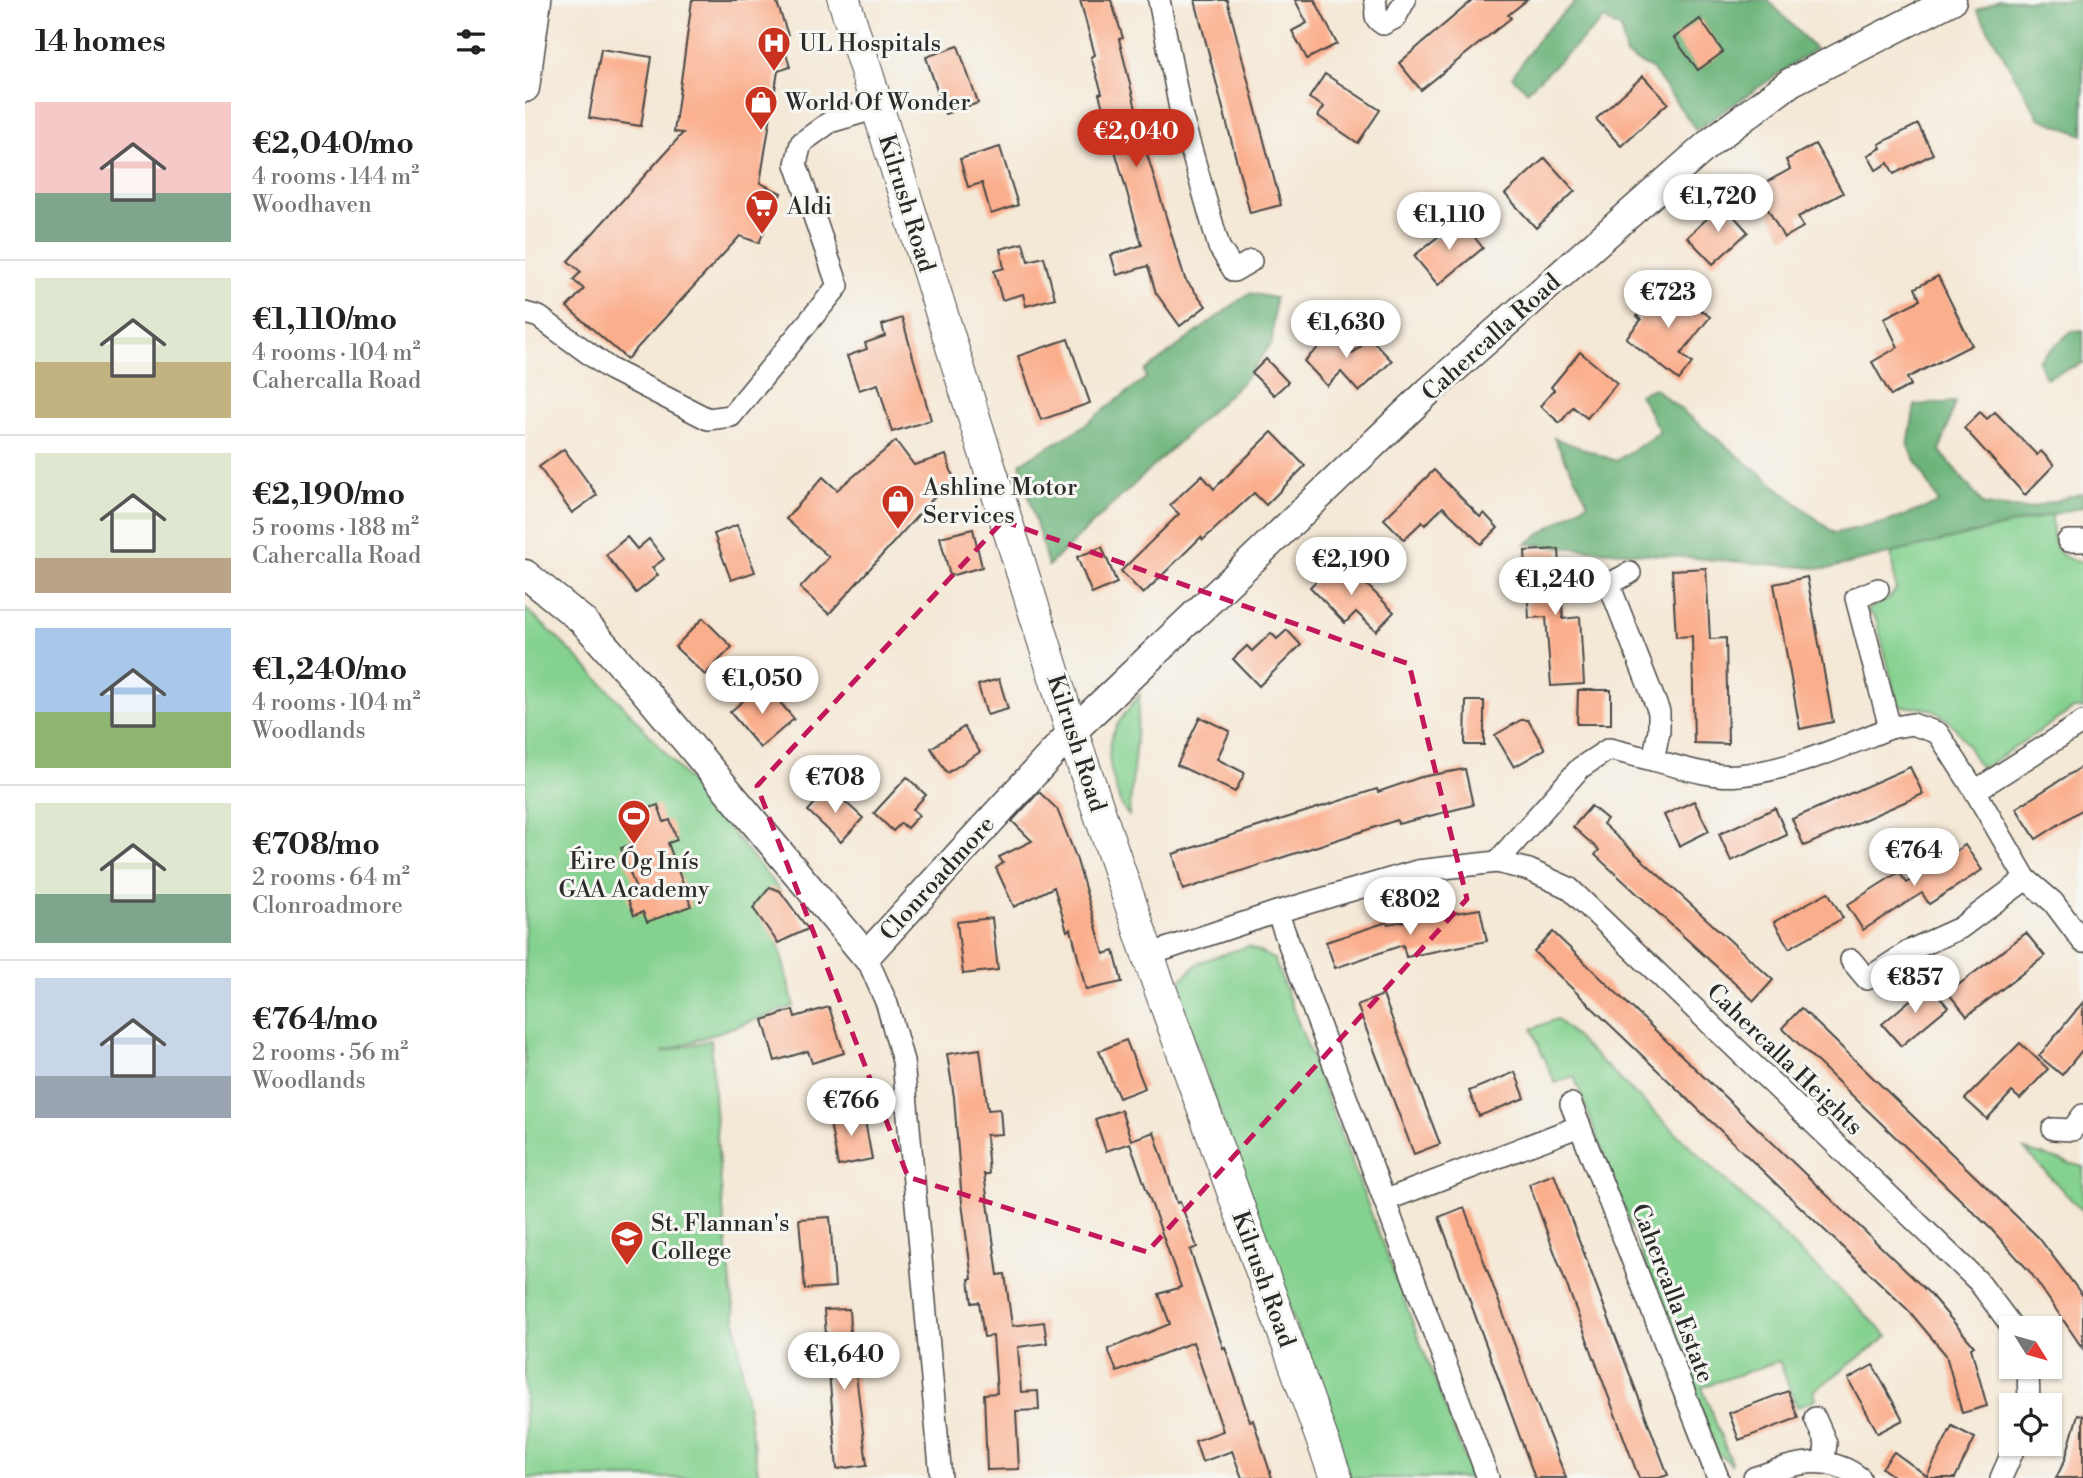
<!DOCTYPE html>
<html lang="en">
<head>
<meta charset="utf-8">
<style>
  body { margin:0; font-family:"Libre Bodoni",serif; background:#f6f6f6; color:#222; height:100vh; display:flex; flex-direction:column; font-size:26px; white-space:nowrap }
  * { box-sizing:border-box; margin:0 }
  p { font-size:23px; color:#767676 }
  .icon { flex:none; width:38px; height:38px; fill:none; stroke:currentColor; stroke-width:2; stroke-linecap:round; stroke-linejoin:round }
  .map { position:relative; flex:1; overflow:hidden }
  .panel { display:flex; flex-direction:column; background:#fff; width:525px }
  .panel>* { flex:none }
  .needle { width:46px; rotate:127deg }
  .fabs { position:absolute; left:1474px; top:1316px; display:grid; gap:14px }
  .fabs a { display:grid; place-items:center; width:63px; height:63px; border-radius:0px; background:#fff; box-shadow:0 2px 5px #0004; font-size:35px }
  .price { position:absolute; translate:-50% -60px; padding:0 16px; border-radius:24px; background:#fff; color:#222; font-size:23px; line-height:46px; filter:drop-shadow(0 2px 4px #0008) }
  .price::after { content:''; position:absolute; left:50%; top:42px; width:21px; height:16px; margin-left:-10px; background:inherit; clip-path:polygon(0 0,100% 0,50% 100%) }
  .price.on { background:#c8321e; color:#fff }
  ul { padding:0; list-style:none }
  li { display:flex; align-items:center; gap:21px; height:175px; padding:0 35px }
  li+li { border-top:2px solid #e0e0e0 }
  li span { display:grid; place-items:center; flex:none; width:196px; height:140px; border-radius:0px; color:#555 }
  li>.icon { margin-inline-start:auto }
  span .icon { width:84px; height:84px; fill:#fffc; stroke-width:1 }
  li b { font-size:30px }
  h2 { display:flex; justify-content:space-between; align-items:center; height:84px; padding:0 35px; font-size:30px }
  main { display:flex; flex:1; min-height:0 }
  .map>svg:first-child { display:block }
  .green { fill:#85d290; stroke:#587e5e; stroke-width:2 }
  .forest { fill:#6cb47a; stroke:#4c7052; stroke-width:2 }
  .building { fill:#fbae8c }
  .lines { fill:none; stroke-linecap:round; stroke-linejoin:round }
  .minor-casing { stroke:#494745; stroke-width:24 }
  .tertiary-casing { stroke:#494745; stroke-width:31 }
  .secondary-casing { stroke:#494745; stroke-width:34 }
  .minor { stroke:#fff; stroke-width:21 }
  .tertiary { stroke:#fff; stroke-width:28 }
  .secondary { stroke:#fff; stroke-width:32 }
  .marked { fill:none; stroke:#c2185b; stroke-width:5; stroke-dasharray:14 9; stroke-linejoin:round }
  .labels { text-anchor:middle; stroke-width:6; stroke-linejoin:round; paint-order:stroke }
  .poi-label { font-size:24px; fill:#2b2b2b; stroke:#f6f6f2; text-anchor:start }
  .street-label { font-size:24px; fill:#2b2b2b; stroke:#f6f6f2 }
</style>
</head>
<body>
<main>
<section class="panel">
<h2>14 homes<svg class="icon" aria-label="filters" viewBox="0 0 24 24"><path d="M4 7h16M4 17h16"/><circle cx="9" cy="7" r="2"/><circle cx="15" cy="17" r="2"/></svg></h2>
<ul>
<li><span style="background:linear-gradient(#f6c9c9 65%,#7fa58c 0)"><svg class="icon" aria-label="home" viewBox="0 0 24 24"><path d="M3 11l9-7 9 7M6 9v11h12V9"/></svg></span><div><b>€2,040/mo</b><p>4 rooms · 144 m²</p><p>Woodhaven</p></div></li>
<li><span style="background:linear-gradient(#dfe7d0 60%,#c2b280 0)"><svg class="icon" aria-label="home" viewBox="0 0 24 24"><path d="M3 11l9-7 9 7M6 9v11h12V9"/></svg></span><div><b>€1,110/mo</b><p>4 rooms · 104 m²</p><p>Cahercalla Road</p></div></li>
<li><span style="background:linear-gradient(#dfe7d0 75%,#b9a48a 0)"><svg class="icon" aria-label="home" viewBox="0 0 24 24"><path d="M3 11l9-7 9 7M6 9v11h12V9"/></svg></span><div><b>€2,190/mo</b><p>5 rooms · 188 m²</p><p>Cahercalla Road</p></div></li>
<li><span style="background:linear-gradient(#a9c7e8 60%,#8fb573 0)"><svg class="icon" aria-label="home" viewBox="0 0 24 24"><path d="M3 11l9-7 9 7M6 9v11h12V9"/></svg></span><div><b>€1,240/mo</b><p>4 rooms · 104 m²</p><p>Woodlands</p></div></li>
<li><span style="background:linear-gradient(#dfe7d0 65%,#7fa58c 0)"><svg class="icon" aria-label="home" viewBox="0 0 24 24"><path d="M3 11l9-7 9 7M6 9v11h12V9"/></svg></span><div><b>€708/mo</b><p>2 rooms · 64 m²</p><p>Clonroadmore</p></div></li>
<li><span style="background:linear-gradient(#c9d6e8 70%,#9aa5b1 0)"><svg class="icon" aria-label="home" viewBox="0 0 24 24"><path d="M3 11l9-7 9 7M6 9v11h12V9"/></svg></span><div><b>€764/mo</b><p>2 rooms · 56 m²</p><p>Woodlands</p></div></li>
</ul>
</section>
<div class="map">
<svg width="1558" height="1478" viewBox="0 0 1558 1478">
  <rect width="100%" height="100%" fill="#f6f6f2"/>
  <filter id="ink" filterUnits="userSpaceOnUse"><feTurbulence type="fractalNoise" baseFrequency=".0143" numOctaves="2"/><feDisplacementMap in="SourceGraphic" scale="14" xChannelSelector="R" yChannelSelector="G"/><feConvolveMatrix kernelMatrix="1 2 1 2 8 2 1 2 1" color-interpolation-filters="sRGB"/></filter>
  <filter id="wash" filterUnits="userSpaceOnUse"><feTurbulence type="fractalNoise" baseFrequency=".00686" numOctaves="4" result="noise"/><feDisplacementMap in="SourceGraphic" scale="28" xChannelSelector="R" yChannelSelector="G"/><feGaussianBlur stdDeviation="1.57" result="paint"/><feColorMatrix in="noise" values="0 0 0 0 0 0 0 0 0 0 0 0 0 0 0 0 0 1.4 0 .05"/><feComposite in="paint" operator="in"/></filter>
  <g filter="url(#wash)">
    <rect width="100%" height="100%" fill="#f4e8d6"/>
    <!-- green -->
    <g class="green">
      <path d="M1527,515C1527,541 1528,559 1558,562V709H1548L1460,767L1454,766C1441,744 1428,714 1400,708C1391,706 1380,709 1373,705L1351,619L1342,610L1362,600L1371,590L1366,553Z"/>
      <path d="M0,608C94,692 175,793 255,891L253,943L269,1006L137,1052L186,1040C193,1188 209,1333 234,1478H0Z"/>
      <path d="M615,694L604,816C595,806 593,797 590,785C576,740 588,729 615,694Z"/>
      <polygon points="723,946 749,959 947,1478 825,1478 653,996 652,983 675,962"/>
      <polygon points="1032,1019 1363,1336 1289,1391 1291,1399 1272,1407 1254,1361 1177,1387 1207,1465 1192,1452 1049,1076 1030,1083 1007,1029"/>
      <polygon points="1500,1150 1558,1167 1558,1212"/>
    </g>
    <!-- forest -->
    <g class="forest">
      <polygon points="1052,0 1243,0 1290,49 1171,130 1127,69 1101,56 1096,29 1079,19 1002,91 987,77 1017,34"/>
      <polygon points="1474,0 1558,0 1558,135 1514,118 1452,10"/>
      <polygon points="724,293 750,298 747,343 720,379 523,566 495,463 553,430 621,378 620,371"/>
      <polygon points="1558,330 1558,363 1520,378 1513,360 1547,331"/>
      <polygon points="1129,388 1309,533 1359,523 1414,503 1383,446 1390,405 1430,402 1415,451 1459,505 1502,509 1558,493 1558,507 1302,569 1001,544 1063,502 1029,438 1091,461 1135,432 1114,394"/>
    </g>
    <g id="blocks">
      <!-- building -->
      <g class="building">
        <polygon points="167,0 251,0 263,35 256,37 265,67 253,71 235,183 256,193 234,243 215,236 102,359 42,307 59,289 48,280 56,272 43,261 158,133 149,132"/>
        <polygon points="555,0 586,0 598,38 594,39 622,154 660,279 681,306 655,326 631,293 623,266 592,275 586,255 617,245 574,94 577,93 566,57 570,55"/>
        <polygon points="670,0 702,0 756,205 725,213"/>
        <polygon points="770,0 790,0 812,44 782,59 767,31 782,23"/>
        <polygon points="948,0 1002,0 983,15 986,18 896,90 874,63"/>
        <polygon points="1175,19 1198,52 1173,70 1149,38"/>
        <polygon points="433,46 453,103 420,114 401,57"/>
        <polygon points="76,49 127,57 116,126 64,118"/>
        <polygon points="800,74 855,110 833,143 793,116 799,107 784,98"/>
        <polygon points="1118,76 1143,103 1096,146 1071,119"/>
        <polygon points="1393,124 1408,154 1369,174 1363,163 1351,170 1343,155 1356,148 1354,144"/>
        <polygon points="1290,144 1318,193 1273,217 1278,227 1259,238 1235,195 1246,189 1242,182 1265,169 1261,160"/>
        <polygon points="475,147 493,205 466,214 457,183 443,187 435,159"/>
        <polygon points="1020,158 1050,191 1011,228 980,194"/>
        <polygon points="1198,204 1223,232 1188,264 1162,237"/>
        <polygon points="935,219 958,248 913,285 889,256"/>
        <polygon points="498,243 503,261 519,257 530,298 501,306 498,294 477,300 469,271 479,268 475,249"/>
        <polygon points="1413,276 1447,345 1382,378 1386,385 1366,396 1347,362 1373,347 1359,318 1395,300 1390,288"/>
        <polygon points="1145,286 1185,317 1156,354 1167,363 1154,380 1101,338 1116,320 1112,316 1131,292 1137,296"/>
        <polygon points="377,318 406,420 367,432 353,384 334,390 322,356 342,349 340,343 360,336 357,325"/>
        <polygon points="800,325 827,354 845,338 867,361 834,392 816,372 802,386 779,361 793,348 785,339"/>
        <polygon points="543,339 565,403 516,420 493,356"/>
        <polygon points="1055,352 1092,383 1062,418 1048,407 1035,423 1015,406 1029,390 1026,387"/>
        <polygon points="741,359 763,382 749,395 727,373"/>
        <polygon points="1455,412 1462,419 1470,412 1512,455 1516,451 1529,465 1500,495 1439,428"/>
        <polygon points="747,432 780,466 741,505 729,493 678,540 676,537 618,594 596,571 654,514 645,505 677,475 689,489"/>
        <polygon points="371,441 389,465 421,455 431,486 412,494 304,614 275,588 304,557 261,519 298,477 312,490"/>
        <polygon points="39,449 72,495 47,513 14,467"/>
        <polygon points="909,470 955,517 959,513 973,528 956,544 918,507 900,525 897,522 879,539 859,519"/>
        <polygon points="212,525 230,572 206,580 189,534"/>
        <polygon points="448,529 457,567 425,576 415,537"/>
        <polygon points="102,537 112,549 124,539 139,559 127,568 133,575 111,593 81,555"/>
        <polygon points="577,547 592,583 567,594 552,557"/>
        <polygon points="1034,549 1038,619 1055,617 1059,684 1026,686 1021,617 1004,618 1000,551"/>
        <polygon points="808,565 818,575 825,568 869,612 851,631 831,612 820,623 785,587"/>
        <polygon points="1181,568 1185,639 1201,638 1203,744 1169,743 1167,636 1151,637 1147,570"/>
        <polygon points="1282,577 1308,722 1275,729 1249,584"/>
        <polygon points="178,618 207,647 180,675 150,647"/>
        <polygon points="762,630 776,645 734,686 708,659 722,646 727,651 746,633 752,639"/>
        <polygon points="474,679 483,709 462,715 453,685"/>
        <polygon points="239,683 269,719 235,748 205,712"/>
        <polygon points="1053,690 1086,690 1086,724 1052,724"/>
        <polygon points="941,701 959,701 959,745 940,745"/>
        <polygon points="675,717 705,731 692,759 720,773 710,792 652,765"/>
        <polygon points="996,720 1003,720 1020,749 989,767 970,735"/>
        <polygon points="439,727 455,752 422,773 406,748"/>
        <polygon points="1558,766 1558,809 1511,839 1491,808"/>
        <polygon points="1385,767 1398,794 1279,846 1267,819"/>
        <polygon points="940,769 948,805 873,824 872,820 658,890 648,854 852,789 853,792 896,777"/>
        <polygon points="382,777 401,795 388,809 394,815 382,828 376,823 368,831 349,813"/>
        <polygon points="304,787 338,818 316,842 283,811"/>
        <polygon points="514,792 532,809 551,857 579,954 589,951 597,982 561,990 546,929 542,931 529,887 489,907 471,868 478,863 474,857 507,841 487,821"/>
        <polygon points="1169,801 1184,831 1154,846 1139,815"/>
        <polygon points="133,805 139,822 145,820 152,840 143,843 166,906 122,922 118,912 109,915 102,897 112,892 96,848 107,844 102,830 111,826 107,814"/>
        <polygon points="1066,806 1082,819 1078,824 1248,980 1229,1001 1070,855 1074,850 1048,827"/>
        <polygon points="1250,808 1262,835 1206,861 1194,834"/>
        <polygon points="1440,845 1457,870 1404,904 1397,893 1338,930 1322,905 1374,872 1382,883"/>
        <polygon points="245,887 255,891 283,929 253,943 228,908"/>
        <polygon points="1303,892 1318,918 1264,948 1249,922"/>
        <polygon points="955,909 962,941 881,957 878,945 810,968 801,942 862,922 863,924"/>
        <polygon points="467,918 473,970 438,974 432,922"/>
        <polygon points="1028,932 1405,1294 1449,1346 1446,1348 1462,1406 1437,1413 1421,1355 1384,1311 1009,952"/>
        <polygon points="1501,933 1520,956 1442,1016 1423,993"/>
        <polygon points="1404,984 1423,1007 1376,1046 1357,1024"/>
        <polygon points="858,995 915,1144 889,1154 832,1005"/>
        <polygon points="1558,1002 1558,1049 1537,1075 1514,1056"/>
        <polygon points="304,1007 319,1053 287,1063 283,1051 250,1061 238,1020 268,1010 270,1017"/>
        <polygon points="1276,1008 1514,1238 1558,1296 1558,1349 1506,1273 1466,1229 1257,1028"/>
        <polygon points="601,1040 620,1088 594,1098 574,1051"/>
        <polygon points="1495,1043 1523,1069 1495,1099 1487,1092 1462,1119 1440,1099"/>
        <polygon points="455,1049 463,1110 475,1109 477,1134 461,1135 464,1174 459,1174 473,1275 480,1274 487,1326 519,1322 522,1343 493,1347 496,1392 513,1391 514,1410 491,1411 494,1469 462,1470 459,1394 472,1393 468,1336 459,1337 454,1302 447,1303 444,1279 447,1279 437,1203 429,1097 422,1054"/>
        <polygon points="990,1072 1000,1098 954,1116 944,1091"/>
        <polygon points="338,1110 347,1159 313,1166 304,1117"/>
        <polygon points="596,1110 606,1140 629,1132 652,1203 655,1202 672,1247 665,1250 698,1348 700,1347 725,1421 728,1420 747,1478 717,1478 707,1451 677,1462 670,1441 698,1431 668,1342 592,1372 583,1349 645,1324 634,1294 656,1287 605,1143 581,1151 570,1119"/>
        <polygon points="1029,1174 1143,1475 1134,1478 1114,1478 1004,1184"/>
        <polygon points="939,1207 1007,1392 1041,1478 1010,1478 914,1217"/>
        <polygon points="305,1217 310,1287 280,1289 274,1219"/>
        <polygon points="324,1309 327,1366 330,1366 342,1465 312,1469 299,1310"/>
        <polygon points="1348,1365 1378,1420 1353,1433 1323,1379"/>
        <polygon points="1263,1391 1273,1418 1214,1440 1204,1413"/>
        <polygon points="1553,1414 1558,1415 1558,1478 1531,1478 1540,1460"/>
        <polygon points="1427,1426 1450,1438 1430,1478 1371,1478 1357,1468 1369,1452 1402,1476"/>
      </g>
    </g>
  </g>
  <g filter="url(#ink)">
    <use href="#blocks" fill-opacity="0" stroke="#494745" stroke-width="2"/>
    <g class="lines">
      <defs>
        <g id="minor">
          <polyline points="634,0 656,114 694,247 709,271 726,261"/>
          <path d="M850,0C854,11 845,16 858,24L870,18L880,0"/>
          <polyline points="0,313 14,317 85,369 183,419 206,416 313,286 271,164 276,143 305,122 352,108"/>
          <polyline points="1543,541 1558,541"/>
          <path d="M1105,573L1084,584L1134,712V731L1128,760C1155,767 1186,778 1214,775C1266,770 1316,747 1365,728L1331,598L1353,589"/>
          <polyline points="1365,728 1387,724 1413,733 1450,791 1558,722"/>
          <polyline points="972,862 1055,768 1084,749 1128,760"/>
          <polyline points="1501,879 1528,902 1558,942"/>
          <polyline points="752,912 963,1478"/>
          <polyline points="623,955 752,912 892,871 972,862 1004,870 1044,888 1453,1281 1488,1328"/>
          <polyline points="341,956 362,1004 378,1061 416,1478"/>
          <polyline points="1326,960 1342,979 1386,950 1435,928 1501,879 1450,791"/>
          <polyline points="1046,1104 1193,1478"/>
          <polyline points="1528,1129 1547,1130 1558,1115"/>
          <polyline points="861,1200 1055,1126"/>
          <polyline points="1503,1367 1504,1405"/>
          <polyline points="1290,1418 1301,1443 1299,1460"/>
          <path d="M1229,1478C1266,1465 1300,1451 1335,1478"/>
          <polyline points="1476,1478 1491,1444"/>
        </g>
        <g id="tertiary">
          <polyline points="0,88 12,0"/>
          <polyline points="0,574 58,621 117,688 341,956 547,732 904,391 1187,141 1266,82 1427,0"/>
        </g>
        <polyline id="secondary" points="319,0 547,732 623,955 811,1478"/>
      </defs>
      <!-- minor casing -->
      <use href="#minor" class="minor-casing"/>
      <!-- tertiary casing -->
      <use href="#tertiary" class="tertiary-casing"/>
      <!-- secondary casing -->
      <use href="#secondary" class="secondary-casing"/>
      <!-- minor -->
      <use href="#minor" class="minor"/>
      <!-- tertiary -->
      <use href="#tertiary" class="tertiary"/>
      <!-- secondary -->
      <use href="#secondary" class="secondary"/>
    </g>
  </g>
  <!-- marked area -->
  <path class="marked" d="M478,521L884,664L942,899L622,1252L383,1177L232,786Z"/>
  <!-- icons -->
  <defs>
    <symbol id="hospital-pin" viewBox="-11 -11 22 30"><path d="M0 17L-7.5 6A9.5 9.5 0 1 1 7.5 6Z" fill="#c8321e" stroke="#f6f6f2"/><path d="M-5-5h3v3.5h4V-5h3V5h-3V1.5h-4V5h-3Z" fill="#fff"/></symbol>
    <symbol id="shop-pin" viewBox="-11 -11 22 30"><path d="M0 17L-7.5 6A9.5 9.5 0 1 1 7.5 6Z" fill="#c8321e" stroke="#f6f6f2"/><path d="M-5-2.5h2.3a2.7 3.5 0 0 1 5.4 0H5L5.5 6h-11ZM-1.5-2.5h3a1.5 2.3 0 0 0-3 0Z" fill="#fff"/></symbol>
    <symbol id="supermarket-pin" viewBox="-11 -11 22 30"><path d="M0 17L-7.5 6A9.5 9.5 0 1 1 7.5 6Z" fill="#c8321e" stroke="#f6f6f2"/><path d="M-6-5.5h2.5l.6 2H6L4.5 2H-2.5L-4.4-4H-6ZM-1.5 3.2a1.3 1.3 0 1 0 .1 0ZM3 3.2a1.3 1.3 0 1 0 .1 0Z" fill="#fff"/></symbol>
    <symbol id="stadium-pin" viewBox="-11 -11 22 30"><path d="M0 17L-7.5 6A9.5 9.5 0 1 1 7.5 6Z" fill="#c8321e" stroke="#f6f6f2"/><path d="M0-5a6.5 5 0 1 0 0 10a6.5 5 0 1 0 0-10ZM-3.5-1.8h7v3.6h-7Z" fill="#fff"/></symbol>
    <symbol id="school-pin" viewBox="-11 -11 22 30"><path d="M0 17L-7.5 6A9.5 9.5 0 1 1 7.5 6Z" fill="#c8321e" stroke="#f6f6f2"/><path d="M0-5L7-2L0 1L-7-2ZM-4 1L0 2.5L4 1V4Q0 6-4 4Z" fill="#fff"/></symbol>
  </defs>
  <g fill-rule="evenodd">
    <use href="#hospital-pin" x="230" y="24" width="38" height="52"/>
    <use href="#shop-pin" x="217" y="83" width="38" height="52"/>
    <use href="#supermarket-pin" x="218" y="187" width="38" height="52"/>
    <use href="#shop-pin" x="354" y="482" width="38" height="52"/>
    <use href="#stadium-pin" x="90" y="797" width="38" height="52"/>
    <use href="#school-pin" x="83" y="1218" width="38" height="52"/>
  </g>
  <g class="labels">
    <!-- poi labels -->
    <g class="poi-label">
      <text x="274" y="51">UL Hospitals</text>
      <text x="260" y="110">World Of Wonder</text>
      <text x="262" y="214">Aldi</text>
      <text x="398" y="495">Ashline Motor<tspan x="398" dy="28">Services</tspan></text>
      <text x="109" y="869" text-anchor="middle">Éire Óg Inís<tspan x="109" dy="28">GAA Academy</tspan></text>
      <text x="126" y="1231">St. Flannan's<tspan x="126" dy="28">College</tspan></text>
    </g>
    <!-- street labels -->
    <g class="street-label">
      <text transform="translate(382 203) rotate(73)" y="8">Kilrush Road</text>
      <text transform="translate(966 337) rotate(-42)" y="8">Cahercalla Road</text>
      <text transform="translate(552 743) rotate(72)" y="8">Kilrush Road</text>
      <text transform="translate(412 878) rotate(-48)" y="8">Clonroadmore</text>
      <text transform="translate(1260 1059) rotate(44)" y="8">Cahercalla Heights</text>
      <text transform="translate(739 1279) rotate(70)" y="8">Kilrush Road</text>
      <text transform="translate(1148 1293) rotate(69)" y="8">Cahercalla Estate</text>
    </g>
  </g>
</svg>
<div class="fabs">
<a><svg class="needle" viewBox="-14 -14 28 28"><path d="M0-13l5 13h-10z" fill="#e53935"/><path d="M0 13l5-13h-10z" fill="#767676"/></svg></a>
<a><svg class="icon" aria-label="locate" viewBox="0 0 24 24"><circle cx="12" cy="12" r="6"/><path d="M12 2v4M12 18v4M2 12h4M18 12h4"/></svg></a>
</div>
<b class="price on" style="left:611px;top:169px">€2,040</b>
<b class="price" style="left:1193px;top:234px">€1,720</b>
<b class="price" style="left:924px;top:252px">€1,110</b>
<b class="price" style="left:1143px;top:330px">€723</b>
<b class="price" style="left:821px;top:360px">€1,630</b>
<b class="price" style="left:826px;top:597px">€2,190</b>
<b class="price" style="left:1030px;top:617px">€1,240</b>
<b class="price" style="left:237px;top:716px">€1,050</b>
<b class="price" style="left:310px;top:815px">€708</b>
<b class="price" style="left:1389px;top:888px">€764</b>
<b class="price" style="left:885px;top:937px">€802</b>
<b class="price" style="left:1390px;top:1015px">€857</b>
<b class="price" style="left:326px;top:1138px">€766</b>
<b class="price" style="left:319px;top:1392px">€1,640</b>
</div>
</main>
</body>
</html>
